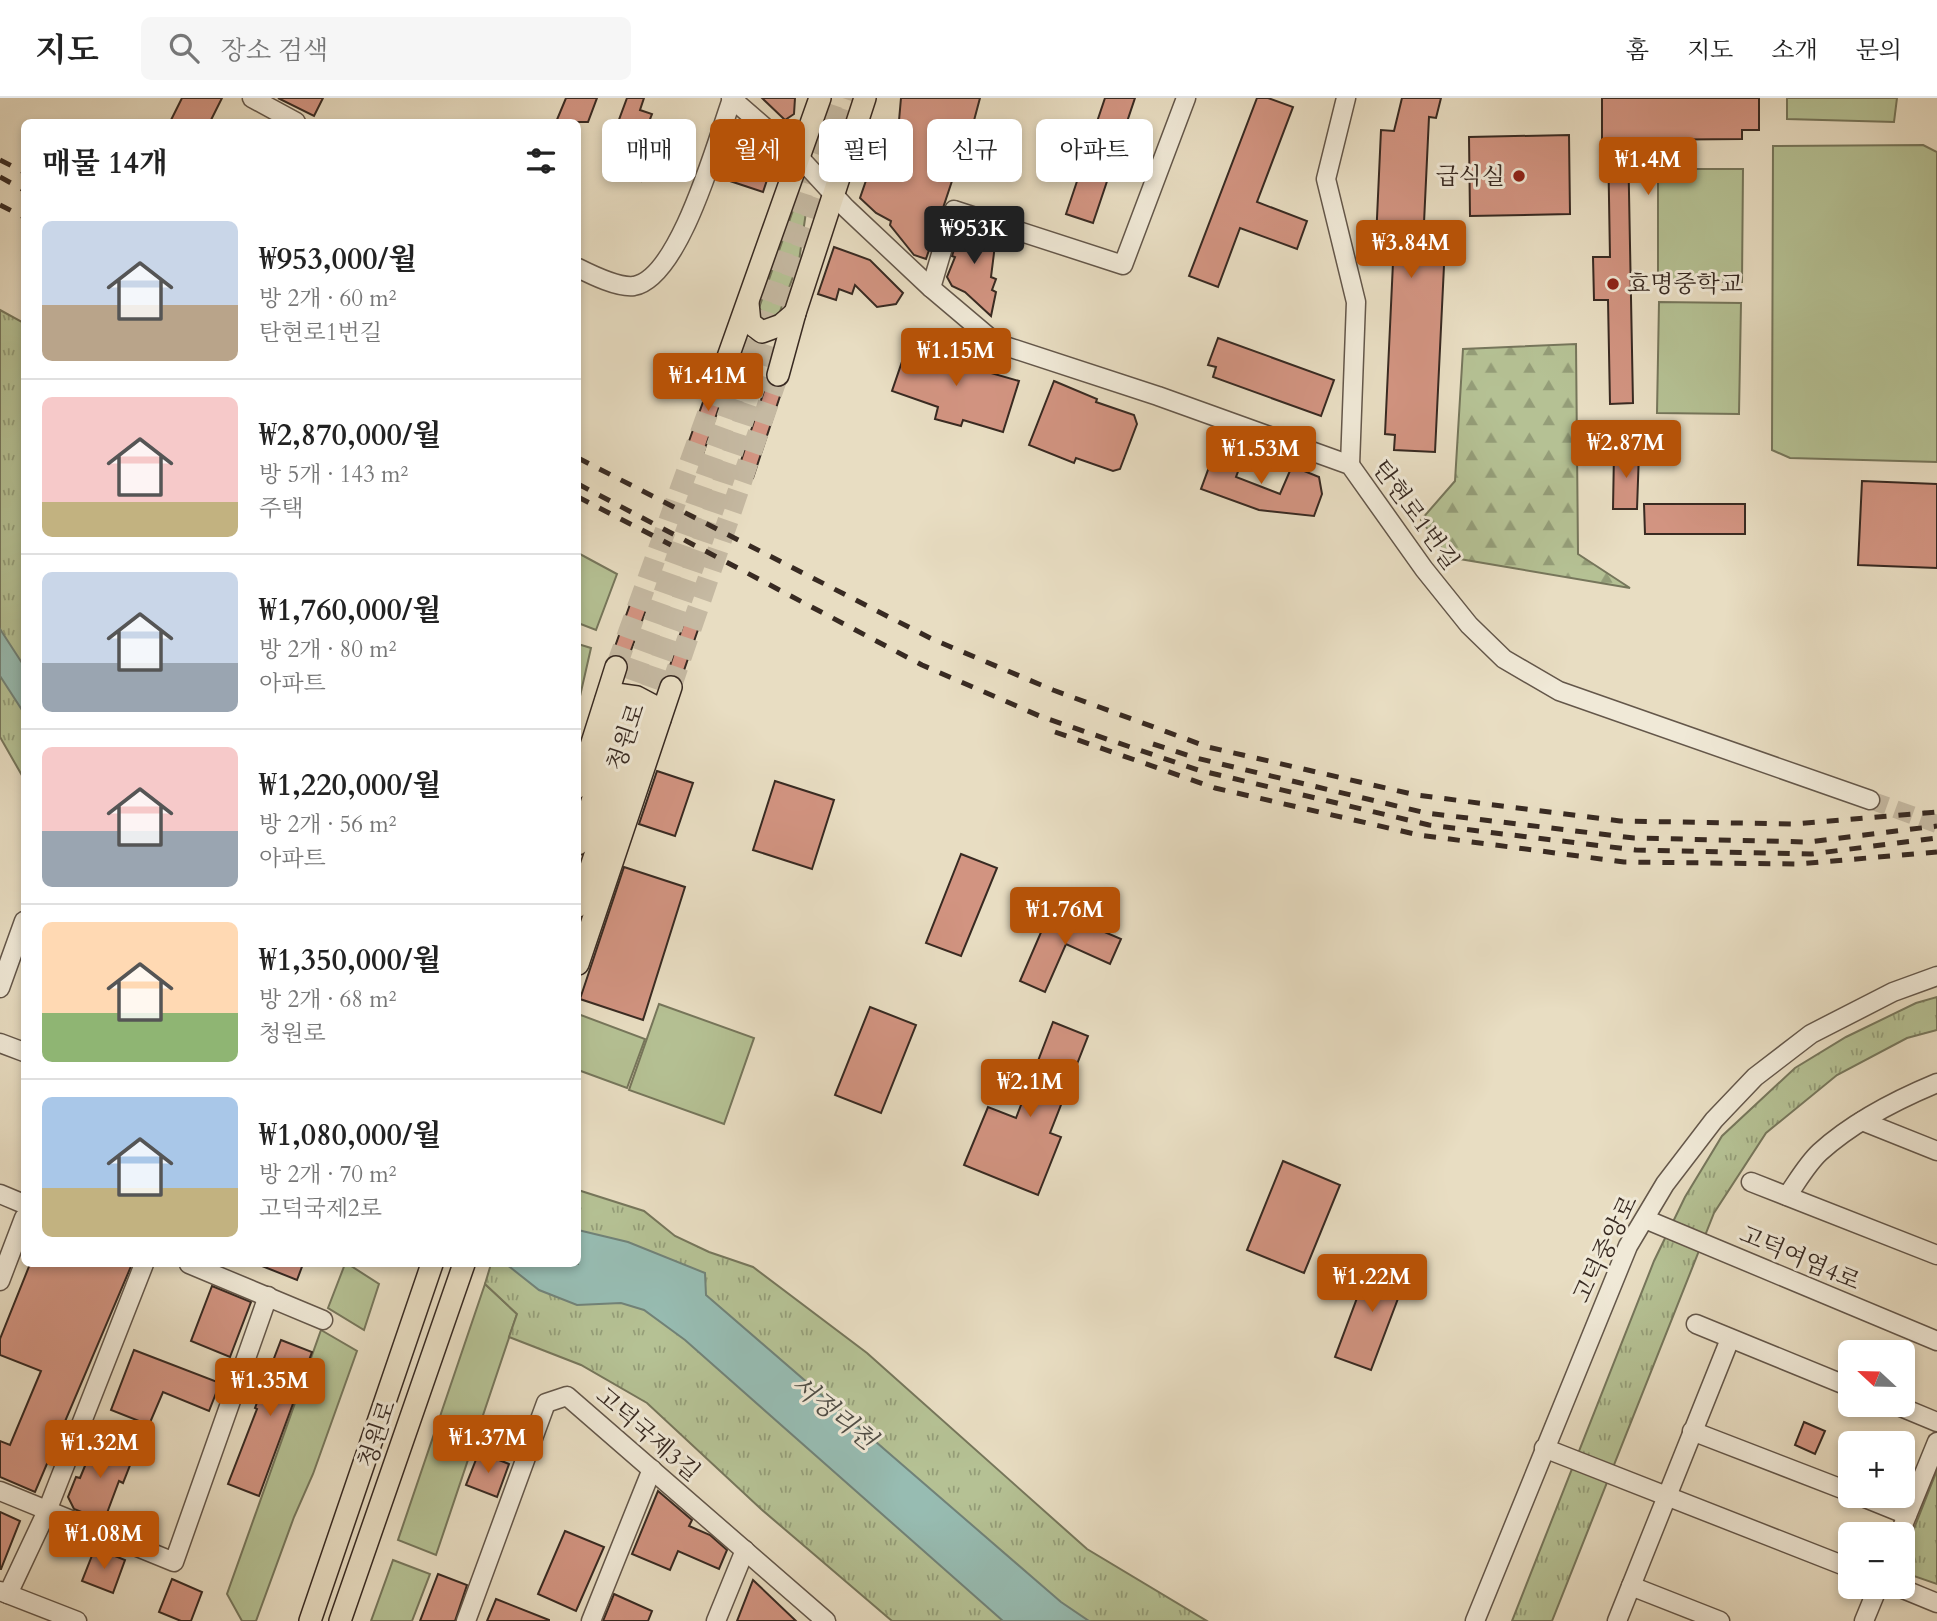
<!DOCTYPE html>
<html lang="ko">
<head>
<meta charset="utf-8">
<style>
  body { margin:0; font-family:Cardo,"Noto Serif KR",serif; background:#f6f6f6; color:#222; height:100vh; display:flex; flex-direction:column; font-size:26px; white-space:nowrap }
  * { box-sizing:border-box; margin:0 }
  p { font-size:23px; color:#767676 }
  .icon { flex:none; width:38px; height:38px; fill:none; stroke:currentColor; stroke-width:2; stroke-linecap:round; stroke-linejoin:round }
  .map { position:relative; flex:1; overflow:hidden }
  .sheet { position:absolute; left:21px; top:21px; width:560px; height:1148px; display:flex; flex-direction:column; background:#fff; border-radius:10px; box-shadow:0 4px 10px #0003 }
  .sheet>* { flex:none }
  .guide { position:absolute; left:602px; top:21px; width:665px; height:63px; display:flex; gap:14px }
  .needle { width:46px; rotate:292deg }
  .controls { position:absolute; left:1838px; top:1242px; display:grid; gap:14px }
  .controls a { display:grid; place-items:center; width:77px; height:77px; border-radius:10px; background:#fff; box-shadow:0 4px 10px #0003; font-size:35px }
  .price { position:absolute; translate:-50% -60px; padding:0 16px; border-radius:7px; background:#b45309; color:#fff; font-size:23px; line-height:46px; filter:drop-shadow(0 2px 4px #0008) }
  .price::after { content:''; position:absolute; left:50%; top:42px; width:21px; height:16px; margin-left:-10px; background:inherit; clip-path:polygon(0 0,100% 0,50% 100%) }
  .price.active { background:#222; color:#fff }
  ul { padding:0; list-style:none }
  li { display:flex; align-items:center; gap:21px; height:175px; padding:0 21px }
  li+li { border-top:2px solid #e0e0e0 }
  li span { display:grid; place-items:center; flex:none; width:196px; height:140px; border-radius:10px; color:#555 }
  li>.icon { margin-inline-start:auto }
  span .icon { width:84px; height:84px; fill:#fffc; stroke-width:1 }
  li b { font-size:30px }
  h2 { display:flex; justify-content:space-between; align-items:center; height:84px; padding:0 21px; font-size:30px }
  .pill { padding:0 24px; border-radius:10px; background:#fff; box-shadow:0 4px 10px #0003; font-size:24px; line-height:63px }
  .pill.active { background:#b45309; color:#fff }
  header { display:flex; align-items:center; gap:42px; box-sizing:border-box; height:98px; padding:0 35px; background:#fff; border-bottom:2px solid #e0e0e0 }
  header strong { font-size:33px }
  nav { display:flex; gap:38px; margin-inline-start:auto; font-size:24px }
  .search { width:490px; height:63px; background:#f6f6f6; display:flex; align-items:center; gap:18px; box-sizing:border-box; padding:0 24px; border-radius:10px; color:#767676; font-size:26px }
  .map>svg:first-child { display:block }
  .grass { fill:#b5c194; stroke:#76765b; stroke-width:2 }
  .forest { fill:url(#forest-firs); stroke:#76765b; stroke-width:2 }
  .park { fill:url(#park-tufts); stroke:#76765b; stroke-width:2 }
  .water { fill:#97bcb2; stroke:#718278; stroke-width:2 }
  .building { fill:#d29481; stroke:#382a22; stroke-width:2 }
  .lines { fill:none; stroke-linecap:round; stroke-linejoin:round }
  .minor-tunnel { stroke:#c5b9a2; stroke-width:18; stroke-dasharray:18 9; stroke-linecap:butt }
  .major-tunnel { stroke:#c5b9a2; stroke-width:21; stroke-dasharray:21 10; stroke-linecap:butt }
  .minor-casing { stroke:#64574a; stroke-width:21 }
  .major-casing { stroke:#382a22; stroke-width:24 }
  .minor { stroke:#f0e9d7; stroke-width:18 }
  .major { stroke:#e8ddc2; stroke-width:21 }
  .rail { stroke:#382a22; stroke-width:5; stroke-dasharray:12 12; stroke-linecap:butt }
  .poi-dot { fill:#8f2418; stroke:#f0e9d7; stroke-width:2.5 }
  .labels { text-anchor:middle; stroke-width:6; stroke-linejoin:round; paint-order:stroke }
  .poi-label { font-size:24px; fill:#382a22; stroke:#f0e9d7; text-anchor:end }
  .street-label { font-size:24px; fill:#382a22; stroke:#f0e9d7 }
  .water-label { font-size:26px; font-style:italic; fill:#504e46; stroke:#f0e9d7 }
</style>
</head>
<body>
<header>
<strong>지도</strong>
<div class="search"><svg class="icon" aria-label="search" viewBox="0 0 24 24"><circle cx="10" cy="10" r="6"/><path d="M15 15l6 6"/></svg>장소 검색</div>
<nav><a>홈</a><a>지도</a><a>소개</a><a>문의</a></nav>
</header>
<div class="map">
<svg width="1937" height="1523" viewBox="0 0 1937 1523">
  <defs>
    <pattern id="forest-firs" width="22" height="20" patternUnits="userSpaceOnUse" patternTransform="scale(1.75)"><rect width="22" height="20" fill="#b5c194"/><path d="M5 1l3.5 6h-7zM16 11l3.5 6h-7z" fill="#949d78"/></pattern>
    <pattern id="park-tufts" width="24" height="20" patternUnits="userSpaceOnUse" patternTransform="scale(1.75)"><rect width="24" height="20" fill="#b5c194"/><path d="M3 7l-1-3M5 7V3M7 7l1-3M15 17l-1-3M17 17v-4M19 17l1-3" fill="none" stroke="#949d78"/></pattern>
  </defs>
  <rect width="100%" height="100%" fill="#e8ddc2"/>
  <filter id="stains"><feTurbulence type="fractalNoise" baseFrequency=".00286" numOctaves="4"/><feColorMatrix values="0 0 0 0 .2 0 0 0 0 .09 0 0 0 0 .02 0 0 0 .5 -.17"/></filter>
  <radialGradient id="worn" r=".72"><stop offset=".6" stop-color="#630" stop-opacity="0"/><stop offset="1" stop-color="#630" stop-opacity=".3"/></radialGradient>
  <!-- grass -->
  <g class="grass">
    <polygon points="1787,0 1897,0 1894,24 1787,21"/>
    <polygon points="1923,47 1937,54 1937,364 1790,360 1772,352 1773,48"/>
    <polygon points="1658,71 1743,71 1742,184 1658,184"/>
    <polygon points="799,95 807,107 799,163 779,216 767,220 759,210"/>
    <polygon points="1659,204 1741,205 1739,316 1657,315"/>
    <polygon points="578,455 617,476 596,532 578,525"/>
    <polygon points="578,546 591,550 578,607"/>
    <polygon points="659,906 754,940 724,1026 629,992"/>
    <polygon points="578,916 645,941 627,990 578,972"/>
    <polygon points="345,1166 348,1166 379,1186 364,1232 328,1210"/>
    <polygon points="485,1186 517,1216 436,1457 398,1442"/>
    <polygon points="321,1232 357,1253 313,1376 294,1419 256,1523 242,1523 227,1496"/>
    <polygon points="393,1462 430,1476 412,1523 371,1523"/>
  </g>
  <!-- forest -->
  <polygon class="forest" points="1576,246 1578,456 1630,490 1448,459 1421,422 1455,383 1463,251"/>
  <!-- park -->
  <g class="park">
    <polygon points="0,212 24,225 24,681 0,639"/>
    <polygon points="1937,899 1937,932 1907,940 1837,977 1766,1035 1714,1115 1552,1523 1512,1523 1654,1163 1685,1099 1722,1038 1795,970 1846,939 1916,905"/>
    <polygon points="578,1092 644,1113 675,1138 709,1154 753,1169 867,1255 1087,1451 1207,1523 892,1523 761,1411 647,1305 581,1267 509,1239 517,1216 485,1186 491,1166 578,1166"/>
    <polygon points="1937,1372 1937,1486 1908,1476 1902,1461"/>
  </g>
  <!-- water -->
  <g class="water">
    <polygon points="0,531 24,568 24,615 0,578"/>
    <polygon points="578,1132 628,1144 705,1175 706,1197 1061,1504 1089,1523 1003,1523 685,1242 644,1212 621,1205 577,1207 539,1192 506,1166 578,1166"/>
  </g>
  <!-- building -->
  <g class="building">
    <polygon points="182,0 222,0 210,24 170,24"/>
    <polygon points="278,0 323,0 314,18"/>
    <polygon points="566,0 597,0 588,24 556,24"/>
    <polygon points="627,0 644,0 640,12 652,16 638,52 650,56 641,83 605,71 616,39 613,38"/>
    <polygon points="762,0 795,0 794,16 785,22"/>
    <polygon points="901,0 980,0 968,45 965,44 926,161 914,157 890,127 891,123 876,115 860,100 871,68 863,66 876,27 898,34"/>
    <polygon points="1105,0 1135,0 1093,125 1066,116"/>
    <polygon points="1257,0 1268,0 1293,9 1257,104 1307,123 1297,151 1240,130 1218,189 1189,178"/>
    <polygon points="1402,0 1441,0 1436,20 1429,19 1423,146 1445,147 1435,354 1394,352 1395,337 1385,336 1394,143 1376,142 1381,32 1394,33"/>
    <polygon points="1602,0 1759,0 1759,32 1742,32 1742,41 1628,42 1633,305 1610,306 1608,202 1594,202 1593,159 1610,159 1608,42 1602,42"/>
    <polygon points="742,37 771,70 763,94 727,82"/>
    <polygon points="1569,37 1570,116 1470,118 1469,39"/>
    <polygon points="962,126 996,139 991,179 996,181 992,192 996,194 991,218 965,194 952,188 947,179 955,159 952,158"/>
    <polygon points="834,149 870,162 903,195 896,206 877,209 855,187 852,196 839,191 836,202 818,196"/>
    <polygon points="940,235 932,258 1019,283 1003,334 963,322 961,328 935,321 938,309 892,293 906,252 918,256 926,236"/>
    <polygon points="1218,240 1334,282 1321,318 1213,279 1216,269 1208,267"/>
    <polygon points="717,265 723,271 732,271 701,362 684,357"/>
    <polygon points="1054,283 1097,301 1096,304 1134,317 1137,326 1120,371 1113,373 1076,360 1074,365 1029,347"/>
    <polygon points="767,284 774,289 783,289 753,380 737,375"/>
    <polygon points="1219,342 1246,352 1236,379 1280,396 1292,368 1319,379 1322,396 1314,418 1259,412 1201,391"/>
    <polygon points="1614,354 1639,354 1637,411 1613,411"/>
    <polygon points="1862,383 1937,386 1937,470 1858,467"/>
    <polygon points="1644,406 1745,406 1745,436 1645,436"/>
    <polygon points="633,498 649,504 627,563 621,557 612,557"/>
    <polygon points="687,515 702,520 681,581 675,576 667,577"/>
    <polygon points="657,673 693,685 675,738 639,726"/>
    <polygon points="775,683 834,702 812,771 753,752"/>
    <polygon points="961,756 997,770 961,858 926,845"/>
    <polygon points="624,769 685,789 643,922 580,901"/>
    <polygon points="1051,811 1121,841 1110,866 1066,846 1045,894 1020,883"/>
    <polygon points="870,909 916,927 881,1015 835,997"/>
    <polygon points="1053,924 1088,938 1050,1035 1061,1039 1038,1097 964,1067 988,1009 1016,1020"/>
    <polygon points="1283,1063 1340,1087 1304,1175 1247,1152"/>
    <polygon points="1372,1160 1408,1174 1371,1272 1335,1259"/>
    <polygon points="30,1166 132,1166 35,1394 0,1379 0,1343 10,1347 41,1273 0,1257 0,1241"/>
    <polygon points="257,1166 303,1166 297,1182"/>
    <polygon points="212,1188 251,1204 230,1259 191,1243"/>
    <polygon points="281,1242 312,1254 259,1398 228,1386 257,1311 255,1310"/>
    <polygon points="134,1252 220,1285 209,1313 163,1294 149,1327 111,1312"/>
    <polygon points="1804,1324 1825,1333 1815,1356 1795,1347"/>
    <polygon points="96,1341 134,1357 123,1385 119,1383 104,1423 74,1411 68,1399 76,1379 80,1380"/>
    <polygon points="479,1354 509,1366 497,1399 466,1387"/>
    <polygon points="658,1393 692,1422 689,1428 710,1437 727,1452 719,1471 678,1453 670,1472 632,1456"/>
    <polygon points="0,1414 20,1423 1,1471 0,1471"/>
    <polygon points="565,1433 604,1449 576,1513 538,1496"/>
    <polygon points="95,1450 125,1462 113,1495 82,1483"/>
    <polygon points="438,1476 467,1487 455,1523 420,1523"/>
    <polygon points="172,1481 202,1494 191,1523 181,1523 159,1514"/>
    <polygon points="753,1482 796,1523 737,1523"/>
    <polygon points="614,1496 652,1513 648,1523 603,1523"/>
    <polygon points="496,1501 549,1522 549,1523 487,1523"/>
  </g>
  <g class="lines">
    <!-- minor-tunnel -->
    <polyline class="minor-tunnel" points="1870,702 1937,726"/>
    <!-- major-tunnel -->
    <g class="major-tunnel">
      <polyline points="616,569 728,259"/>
      <polyline points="671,589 778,277"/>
      <polyline points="622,612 745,269 834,0"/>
      <polyline points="641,619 718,398 852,0"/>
    </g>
    <defs>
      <g id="minor">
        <polyline points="252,0 296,24"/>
        <polyline points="731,0 800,60 846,110 931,190 996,245 1158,298 1350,367 1424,471 1469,527 1504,561 1559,593 1870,702"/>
        <polyline points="1346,0 1326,81 1356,204 1350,367"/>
        <path d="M578,170C592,177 618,190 634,188C680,180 717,42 732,1"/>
        <polyline points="931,190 954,112 1123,167 1186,0"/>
        <polyline points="0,890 24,823"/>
        <polyline points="0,945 24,954"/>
        <polyline points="1862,1023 1937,1053"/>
        <polyline points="1751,1084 1937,1157"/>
        <polyline points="0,1096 24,1106"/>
        <path d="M1787,1098C1797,1084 1807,1066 1820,1054C1853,1024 1896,1002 1937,985"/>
        <polyline points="1645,1121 1937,1243"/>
        <polyline points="189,1166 323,1222"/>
        <polyline points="0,1183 24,1120"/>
        <polyline points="1696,1226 1850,1289"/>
        <polyline points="1896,1307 1937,1324"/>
        <polyline points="1692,1333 1850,1394"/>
        <polyline points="1544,1350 1850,1470"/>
        <polyline points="0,1393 174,1464 268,1198"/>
        <polyline points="1860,1398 1907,1417"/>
        <polyline points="1899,1437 1937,1344"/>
        <polyline points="1631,1488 1720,1523"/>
        <polyline points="1898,1489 1937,1505"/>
        <polyline points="0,1493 77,1523"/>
        <polyline points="8,1496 47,1413 144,1166"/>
        <polyline points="466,1523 546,1305 567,1298 826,1523"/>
        <polyline points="591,1523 652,1371"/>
        <polyline points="716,1523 745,1452"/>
        <polyline points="1475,1523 1628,1148 1665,1086 1714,1022 1755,979 1811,936 1893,894 1937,878"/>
        <polyline points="1617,1523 1730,1241"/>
        <polyline points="1864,1523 1878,1489"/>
      </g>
      <g id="major">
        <polyline points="748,205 750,225 762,234 781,227 795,215"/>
        <polyline points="728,259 820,0"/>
        <polyline points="778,277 795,215 865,0"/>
        <polyline points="606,602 616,596 637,599 654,608 660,621"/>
        <polyline points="578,689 616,569"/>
        <polyline points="578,746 622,612"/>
        <polyline points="578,808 640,621"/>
        <polyline points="578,866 671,589"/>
        <polyline points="310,1523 432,1166"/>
        <polyline points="340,1523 464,1166"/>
      </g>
    </defs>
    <!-- minor casing -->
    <use href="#minor" class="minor-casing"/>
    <!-- major casing -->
    <use href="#major" class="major-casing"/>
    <!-- minor -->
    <use href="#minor" class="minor"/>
    <!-- major -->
    <use href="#major" class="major"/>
    <!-- rail -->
    <g class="rail">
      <polyline points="0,62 24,74"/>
      <polyline points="0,79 24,92"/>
      <polyline points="0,107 24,119"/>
      <polyline points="578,360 932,541 1053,592 1208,649 1416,697 1620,723 1795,726 1937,714"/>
      <polyline points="578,386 922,567 1042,619 1198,672 1429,727 1636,752 1811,756 1937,740"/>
      <polyline points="578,399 671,447"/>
      <polyline points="1055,634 1215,690 1419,737 1624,764 1798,766 1937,754"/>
      <polyline points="1153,646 1196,660 1426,715 1634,740 1808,744 1937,728"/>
    </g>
  </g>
  <!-- markers -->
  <g class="poi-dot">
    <circle cx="1519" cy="78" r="7"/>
    <circle cx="1613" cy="186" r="7"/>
  </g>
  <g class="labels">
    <!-- poi labels -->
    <g class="poi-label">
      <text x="1505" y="86">급식실</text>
      <text x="1627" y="194" text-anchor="start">효명중학교</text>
    </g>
    <!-- street labels -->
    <g class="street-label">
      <text transform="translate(1416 417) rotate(54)" y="8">탄현로1번길</text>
      <text transform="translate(626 639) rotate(-71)" y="8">청원로</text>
      <text transform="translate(1605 1151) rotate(-64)" y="8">고덕중앙로</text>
      <text transform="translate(1800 1160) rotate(23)" y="8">고덕여염4로</text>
      <text transform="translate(377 1336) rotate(-71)" y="8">청원로</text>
      <text transform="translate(648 1336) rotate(41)" y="8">고덕국제3길</text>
    </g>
    <!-- water labels -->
    <g class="water-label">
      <text transform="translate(834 1314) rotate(39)" y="9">서정리천</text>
    </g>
  </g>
  <rect width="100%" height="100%" filter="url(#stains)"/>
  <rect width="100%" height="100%" fill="url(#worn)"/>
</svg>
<div class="controls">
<a><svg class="needle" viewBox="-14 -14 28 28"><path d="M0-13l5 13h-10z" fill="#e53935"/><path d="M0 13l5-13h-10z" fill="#767676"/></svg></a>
<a>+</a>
<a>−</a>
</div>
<b class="price" style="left:1648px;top:99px">₩1.4M</b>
<b class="price active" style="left:974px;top:168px">₩953K</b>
<b class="price" style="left:1411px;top:182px">₩3.84M</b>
<b class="price" style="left:956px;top:290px">₩1.15M</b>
<b class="price" style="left:708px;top:315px">₩1.41M</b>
<b class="price" style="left:1626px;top:382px">₩2.87M</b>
<b class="price" style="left:1261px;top:388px">₩1.53M</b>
<b class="price" style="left:1065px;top:849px">₩1.76M</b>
<b class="price" style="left:1030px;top:1021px">₩2.1M</b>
<b class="price" style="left:1372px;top:1216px">₩1.22M</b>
<b class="price" style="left:270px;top:1320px">₩1.35M</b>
<b class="price" style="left:488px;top:1377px">₩1.37M</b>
<b class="price" style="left:100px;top:1382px">₩1.32M</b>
<b class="price" style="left:104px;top:1473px">₩1.08M</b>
<div class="guide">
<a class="pill">매매</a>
<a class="pill active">월세</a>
<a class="pill">필터</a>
<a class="pill">신규</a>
<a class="pill">아파트</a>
</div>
<section class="sheet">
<h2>매물 14개<svg class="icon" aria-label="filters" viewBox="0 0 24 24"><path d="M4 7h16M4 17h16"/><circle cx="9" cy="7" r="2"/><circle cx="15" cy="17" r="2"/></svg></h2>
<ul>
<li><span style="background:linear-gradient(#c9d6e8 60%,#b9a48a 0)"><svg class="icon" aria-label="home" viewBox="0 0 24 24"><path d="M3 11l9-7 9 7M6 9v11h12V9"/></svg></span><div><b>₩953,000/월</b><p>방 2개 · 60 m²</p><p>탄현로1번길</p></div></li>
<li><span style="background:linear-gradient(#f6c9c9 75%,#c2b280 0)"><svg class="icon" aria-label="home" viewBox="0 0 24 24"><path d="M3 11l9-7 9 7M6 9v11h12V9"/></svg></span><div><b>₩2,870,000/월</b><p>방 5개 · 143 m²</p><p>주택</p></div></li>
<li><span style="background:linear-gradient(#c9d6e8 65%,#9aa5b1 0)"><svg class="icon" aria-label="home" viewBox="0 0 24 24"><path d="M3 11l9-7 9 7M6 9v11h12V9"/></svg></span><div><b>₩1,760,000/월</b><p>방 2개 · 80 m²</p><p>아파트</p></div></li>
<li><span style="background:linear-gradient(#f6c9c9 60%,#9aa5b1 0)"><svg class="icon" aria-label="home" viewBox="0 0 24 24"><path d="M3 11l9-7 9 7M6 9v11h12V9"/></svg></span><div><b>₩1,220,000/월</b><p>방 2개 · 56 m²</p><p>아파트</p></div></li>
<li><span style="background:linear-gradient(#ffd9b3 65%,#8fb573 0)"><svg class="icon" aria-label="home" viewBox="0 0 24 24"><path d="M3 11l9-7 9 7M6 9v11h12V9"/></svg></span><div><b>₩1,350,000/월</b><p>방 2개 · 68 m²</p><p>청원로</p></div></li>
<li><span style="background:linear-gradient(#a9c7e8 65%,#c2b280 0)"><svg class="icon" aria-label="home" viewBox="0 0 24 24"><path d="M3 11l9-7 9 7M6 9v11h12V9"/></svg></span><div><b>₩1,080,000/월</b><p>방 2개 · 70 m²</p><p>고덕국제2로</p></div></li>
</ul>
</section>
</div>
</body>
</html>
